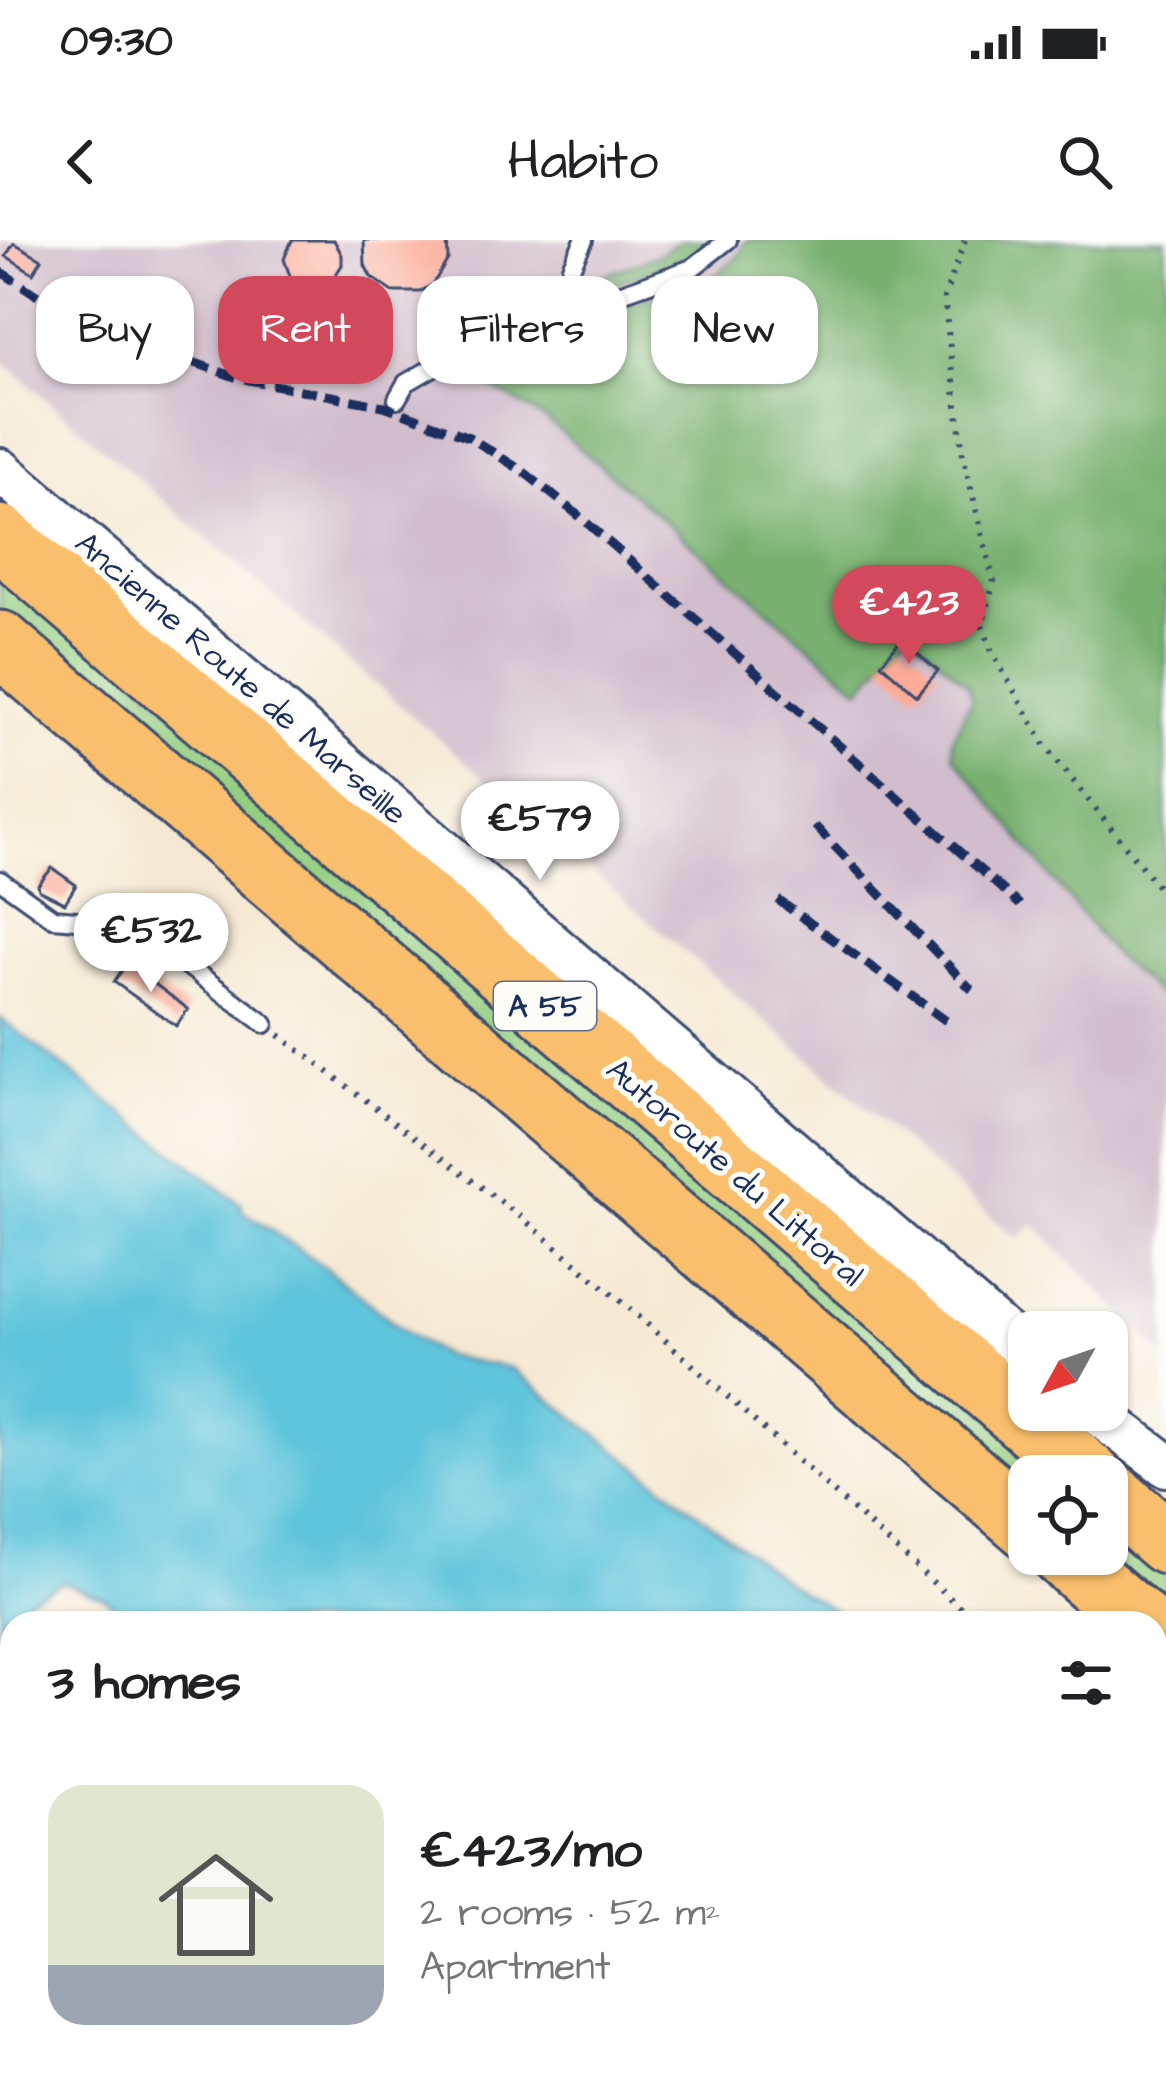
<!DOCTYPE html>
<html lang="en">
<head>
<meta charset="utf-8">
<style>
  body { margin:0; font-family:"Architects Daughter",sans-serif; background:#f6f6f6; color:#202124; height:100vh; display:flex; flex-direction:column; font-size:45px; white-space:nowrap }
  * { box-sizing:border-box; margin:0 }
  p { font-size:39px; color:#757577 }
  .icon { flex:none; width:66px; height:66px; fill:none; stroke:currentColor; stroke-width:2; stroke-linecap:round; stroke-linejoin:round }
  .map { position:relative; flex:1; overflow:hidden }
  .details { position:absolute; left:0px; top:1371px; width:1167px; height:468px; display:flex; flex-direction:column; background:#fff; border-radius:36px 36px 0 0; box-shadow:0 3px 9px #0004 }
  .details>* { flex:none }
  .guide { position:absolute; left:36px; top:36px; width:1095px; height:108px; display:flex; gap:24px }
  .needle { width:78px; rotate:230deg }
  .fabs { position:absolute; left:1008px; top:1071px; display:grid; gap:24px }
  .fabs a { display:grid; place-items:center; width:120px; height:120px; border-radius:24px; background:#fff; box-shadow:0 3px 9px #0004; font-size:60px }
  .price { position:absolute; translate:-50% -102px; padding:0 27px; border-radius:42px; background:#fff; color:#222; font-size:39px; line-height:78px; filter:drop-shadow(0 3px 6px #0008) }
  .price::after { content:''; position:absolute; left:50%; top:72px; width:36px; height:27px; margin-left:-18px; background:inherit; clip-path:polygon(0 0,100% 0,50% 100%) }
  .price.on { background:#d1495b; color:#fff }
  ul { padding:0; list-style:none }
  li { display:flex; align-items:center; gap:36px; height:300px; padding:0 48px }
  li span { display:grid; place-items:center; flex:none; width:336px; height:240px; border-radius:36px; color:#555 }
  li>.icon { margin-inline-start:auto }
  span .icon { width:144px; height:144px; fill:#fffc; stroke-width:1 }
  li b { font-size:51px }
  h2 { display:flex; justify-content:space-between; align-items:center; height:144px; padding:0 48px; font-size:51px }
  .pill { padding:0 42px; border-radius:36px; background:#fff; box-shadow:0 3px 9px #0004; font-size:42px; line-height:108px }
  .pill.on { background:#d1495b; color:#fff }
  .status { display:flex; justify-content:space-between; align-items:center; height:84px; padding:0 60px; background:#fff; direction:ltr }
  .status svg { height:33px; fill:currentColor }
  header { display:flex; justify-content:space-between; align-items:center; height:156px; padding:0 48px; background:#fff; font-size:54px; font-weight:600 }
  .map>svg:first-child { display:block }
  .industrial { fill:#d1bdcc }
  .green { fill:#95ce81; stroke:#587e70; stroke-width:3 }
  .forest { fill:#78b16f; stroke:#4a7066; stroke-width:3 }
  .water { fill:#5fc5dc; stroke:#3d7a9d; stroke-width:3 }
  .building { fill:#fcaa96 }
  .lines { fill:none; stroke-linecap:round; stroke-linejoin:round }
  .service-casing { stroke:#3c4b70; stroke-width:22 }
  .tertiary-casing { stroke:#3c4b70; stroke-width:48 }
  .motorway-casing { stroke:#3c4b70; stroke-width:69 }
  .path { stroke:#3c4b70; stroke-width:6; stroke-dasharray:3 9; stroke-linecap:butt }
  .service { stroke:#fff; stroke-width:16 }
  .tertiary { stroke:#fff; stroke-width:42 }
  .motorway { stroke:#f9bf6c; stroke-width:63 }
  .rail { stroke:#1b2f5e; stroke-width:9; stroke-dasharray:18 9; stroke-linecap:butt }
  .labels { text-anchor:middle; stroke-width:10; stroke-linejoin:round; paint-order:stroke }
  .shield { fill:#fdfcf7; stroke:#5f6c8c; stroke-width:3 }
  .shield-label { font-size:30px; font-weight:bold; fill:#1b2f5e }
  .street-label { font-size:33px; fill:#1b2f5e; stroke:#fdfcf7 }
</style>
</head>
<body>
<div class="status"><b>09:30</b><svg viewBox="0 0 49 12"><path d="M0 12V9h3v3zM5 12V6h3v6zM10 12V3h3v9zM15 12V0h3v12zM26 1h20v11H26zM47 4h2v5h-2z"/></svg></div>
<header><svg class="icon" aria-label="back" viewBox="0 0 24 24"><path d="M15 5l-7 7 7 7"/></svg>Habito<svg class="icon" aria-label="search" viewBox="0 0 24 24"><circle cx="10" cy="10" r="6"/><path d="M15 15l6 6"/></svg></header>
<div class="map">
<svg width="1166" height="1839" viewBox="0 0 1166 1839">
  <rect width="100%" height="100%" fill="#fdfcf7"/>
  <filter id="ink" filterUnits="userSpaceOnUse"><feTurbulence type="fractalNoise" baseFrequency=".00833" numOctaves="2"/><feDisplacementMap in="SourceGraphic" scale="24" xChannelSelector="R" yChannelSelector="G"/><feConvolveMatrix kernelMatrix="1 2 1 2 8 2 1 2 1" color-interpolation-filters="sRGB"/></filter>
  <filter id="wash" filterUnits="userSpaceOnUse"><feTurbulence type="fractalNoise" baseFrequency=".004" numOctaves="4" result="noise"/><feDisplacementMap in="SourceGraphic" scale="48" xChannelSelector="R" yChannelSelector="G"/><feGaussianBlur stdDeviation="2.7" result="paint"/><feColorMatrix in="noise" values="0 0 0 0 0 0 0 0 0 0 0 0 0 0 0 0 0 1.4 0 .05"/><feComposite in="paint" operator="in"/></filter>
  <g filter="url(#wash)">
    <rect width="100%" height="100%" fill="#f6e9d3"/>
    <!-- industrial -->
    <polygon class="industrial" points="0,0 1166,0 1166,1117 1033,984 1017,999 0,119"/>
    <!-- green -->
    <g class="green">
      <polygon points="0,321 1059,1236 1029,1236 1029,1260 0,372"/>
      <polygon points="1107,1277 1166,1328 1166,1379 1107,1314"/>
    </g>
    <!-- forest -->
    <g class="forest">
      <polygon points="681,0 715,0 703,13 605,47 604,35 659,15"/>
      <polygon points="746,0 1166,0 1166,761 1116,718 954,516 952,499 972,458 967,444 908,391 860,449 548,181 459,127 543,88 714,37 740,15"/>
    </g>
    <!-- water -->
    <g class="water">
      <polygon points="0,778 242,965 240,969 326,1028 405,1092 444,1116 511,1128 788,1343 856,1383 113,1383 110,1381 118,1369 104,1357 62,1342 31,1356 10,1388 12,1408 0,1430"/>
      <polygon points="12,1566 12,1827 674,1827 691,1839 0,1839 0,1581"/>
      <polygon points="1155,1630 1166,1641 1166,1839 787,1839 770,1827 1155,1827"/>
    </g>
    <g id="blocks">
      <!-- building -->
      <g class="building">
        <polygon points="292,0 334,0 342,15 342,25 331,42 312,48 303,47 290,36 284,19"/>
        <polygon points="364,0 447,0 448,19 433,44 420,52 393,52 371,37 365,25"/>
        <polygon points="14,3 42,19 33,33 6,16"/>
        <polygon points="902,399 938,431 917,455 881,423"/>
        <polygon points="52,628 76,645 65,663 39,650 38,645"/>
        <polygon points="127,723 188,769 176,786 114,742"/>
      </g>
    </g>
  </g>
  <g filter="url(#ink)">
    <use href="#blocks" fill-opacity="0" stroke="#3c4b70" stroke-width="3"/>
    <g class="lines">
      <defs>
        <g id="service">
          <polyline points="568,63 571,27 584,0"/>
          <polyline points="397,159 406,143 538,67 599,61 692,28 728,0"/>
          <polyline points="0,640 53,678 112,683 149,697 265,784"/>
        </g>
        <g id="tertiary">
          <polyline points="0,230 1029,1115"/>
          <polyline points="1093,1170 1166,1225"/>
        </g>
        <g id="motorway">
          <polyline points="0,297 1090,1236"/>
          <polyline points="0,403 1029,1287"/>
          <polyline points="1107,1251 1166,1302"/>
          <polyline points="1061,1314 1141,1383"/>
        </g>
      </defs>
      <!-- service casing -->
      <use href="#service" class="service-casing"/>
      <!-- tertiary casing -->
      <use href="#tertiary" class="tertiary-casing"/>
      <!-- motorway casing -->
      <use href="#motorway" class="motorway-casing"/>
      <!-- path -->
      <g class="path">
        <polyline points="965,0 944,58 963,215 994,342 982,385 993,414 1047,508 1166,657"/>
        <polyline points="279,795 521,977 636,1074 978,1383"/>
        <polyline points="1155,1539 1166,1548"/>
      </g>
      <!-- service -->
      <use href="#service" class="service"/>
      <!-- tertiary -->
      <use href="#tertiary" class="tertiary"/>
      <!-- motorway -->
      <use href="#motorway" class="motorway"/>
      <!-- rail -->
      <g class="rail">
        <polyline points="0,31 76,81 238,138 384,166 469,197 524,232 579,276 1020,665"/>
        <polyline points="815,586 972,750"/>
        <polyline points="778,660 952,785"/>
      </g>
    </g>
  </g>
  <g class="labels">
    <!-- shield labels -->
    <rect class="shield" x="494" y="742" width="102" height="48" rx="9"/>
    <g class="shield-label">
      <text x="545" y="776">A 55</text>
    </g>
    <!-- street labels -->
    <g class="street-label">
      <text transform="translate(242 437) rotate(41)" y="12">Ancienne Route de Marseille</text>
      <text transform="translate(736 931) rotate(41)" y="12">Autoroute du Littoral</text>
    </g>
  </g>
</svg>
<div class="fabs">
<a><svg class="needle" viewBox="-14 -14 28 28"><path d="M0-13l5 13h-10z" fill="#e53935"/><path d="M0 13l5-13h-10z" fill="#757577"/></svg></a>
<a><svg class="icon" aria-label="locate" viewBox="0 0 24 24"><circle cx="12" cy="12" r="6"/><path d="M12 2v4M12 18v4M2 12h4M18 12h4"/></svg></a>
</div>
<b class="price on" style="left:909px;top:427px">€423</b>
<b class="price" style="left:540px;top:643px">€579</b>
<b class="price" style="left:151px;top:755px">€532</b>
<div class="guide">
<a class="pill">Buy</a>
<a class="pill on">Rent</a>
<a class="pill">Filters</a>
<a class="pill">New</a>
</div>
<section class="details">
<h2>3 homes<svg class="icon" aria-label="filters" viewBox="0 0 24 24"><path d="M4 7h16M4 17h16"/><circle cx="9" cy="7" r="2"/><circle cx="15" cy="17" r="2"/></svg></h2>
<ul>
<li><span style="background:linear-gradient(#dfe7d0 75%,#9aa5b1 0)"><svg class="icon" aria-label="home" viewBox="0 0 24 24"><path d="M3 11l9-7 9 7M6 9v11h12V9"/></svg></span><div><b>€423/mo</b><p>2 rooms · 52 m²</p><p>Apartment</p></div></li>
</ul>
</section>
</div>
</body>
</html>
